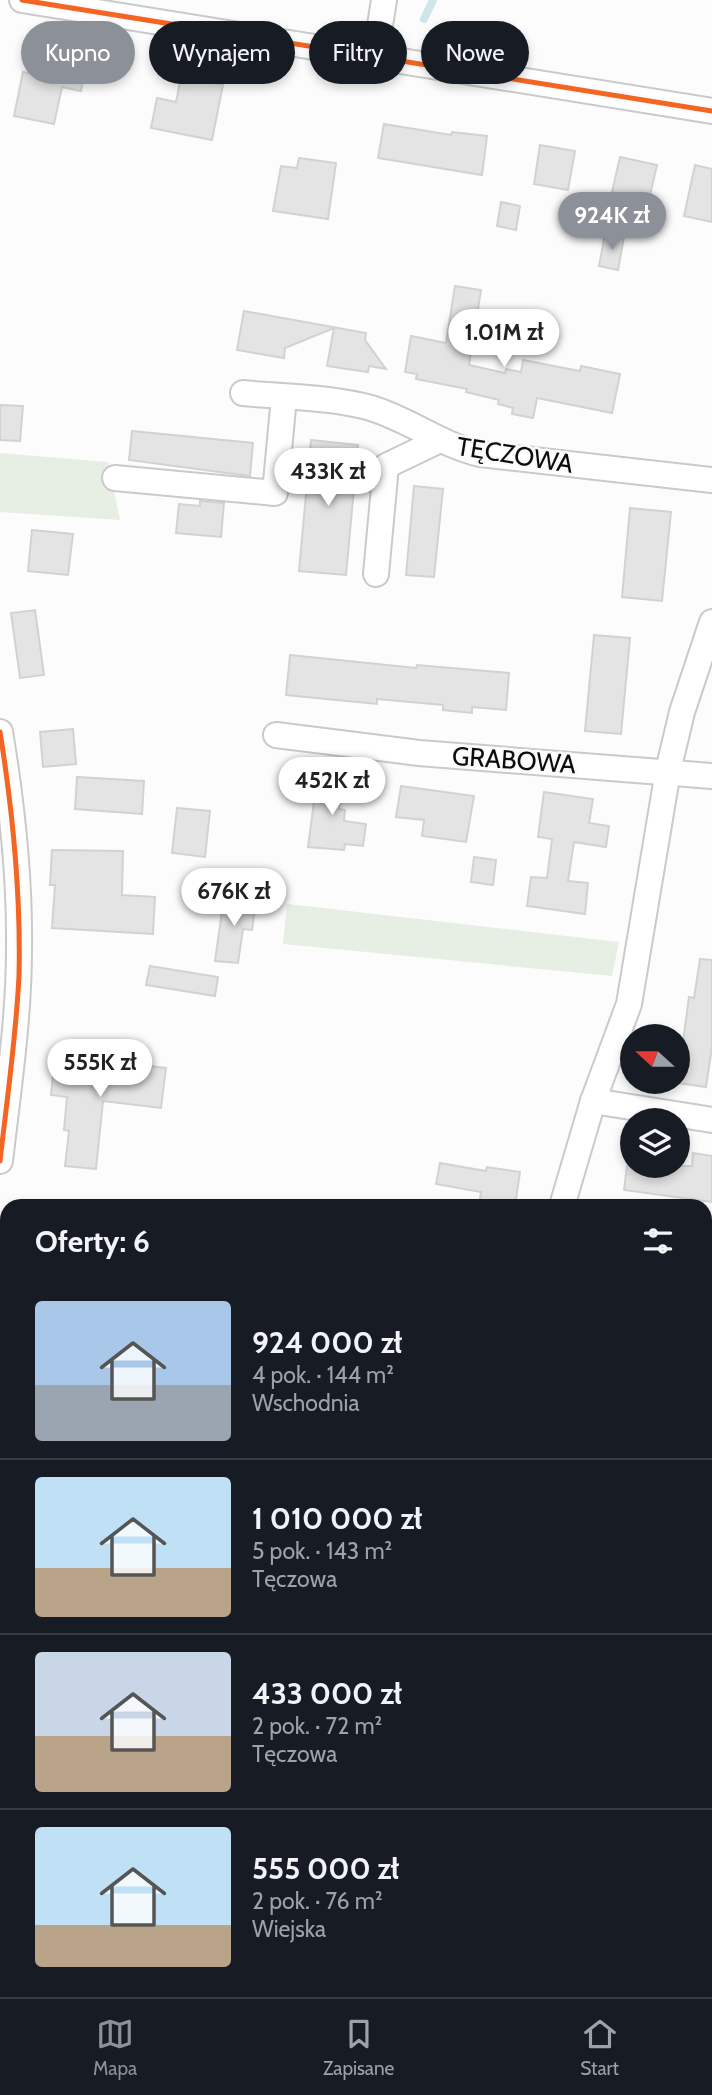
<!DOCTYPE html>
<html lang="pl">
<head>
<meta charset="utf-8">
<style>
  body { margin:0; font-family:Cabin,sans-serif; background:#20242c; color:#f1f3f6; height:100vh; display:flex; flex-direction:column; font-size:26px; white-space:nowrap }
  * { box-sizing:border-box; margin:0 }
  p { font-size:23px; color:#9ea1a6 }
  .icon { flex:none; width:38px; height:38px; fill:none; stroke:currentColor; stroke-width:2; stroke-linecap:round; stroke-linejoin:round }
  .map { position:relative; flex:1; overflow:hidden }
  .drawer { position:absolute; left:0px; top:1199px; width:712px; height:800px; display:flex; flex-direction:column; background:#171b24; border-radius:21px 21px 0 0; box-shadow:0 4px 10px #0003 }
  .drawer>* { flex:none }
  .top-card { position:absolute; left:21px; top:21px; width:670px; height:63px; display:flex; gap:14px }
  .needle { width:46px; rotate:291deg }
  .buttons { position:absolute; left:620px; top:1024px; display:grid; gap:14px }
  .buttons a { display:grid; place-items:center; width:70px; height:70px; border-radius:50%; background:#171b24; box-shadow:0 4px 10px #0003; font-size:35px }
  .price { position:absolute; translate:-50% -60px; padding:0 16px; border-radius:24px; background:#fff; color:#222; font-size:23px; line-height:46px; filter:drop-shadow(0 2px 4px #0008) }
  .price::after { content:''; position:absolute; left:50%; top:42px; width:21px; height:16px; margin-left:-10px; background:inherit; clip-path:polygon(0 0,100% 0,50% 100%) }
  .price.current { background:#8c9099; color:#fff }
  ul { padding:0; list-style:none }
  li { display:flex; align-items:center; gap:21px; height:175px; padding:0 35px }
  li+li { border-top:2px solid #363941 }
  li span { display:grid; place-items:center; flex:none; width:196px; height:140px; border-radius:7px; color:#555 }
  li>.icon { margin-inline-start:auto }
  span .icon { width:84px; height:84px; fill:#fffc; stroke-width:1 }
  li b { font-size:30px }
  h2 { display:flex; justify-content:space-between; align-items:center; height:84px; padding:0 35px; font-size:30px }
  .pill { padding:0 24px; border-radius:32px; background:#171b24; box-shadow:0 4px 10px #0003; font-size:24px; line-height:63px }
  .pill.current { background:#8c9099; color:#fff }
  .tabs { display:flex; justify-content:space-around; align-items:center; height:98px; border-top:2px solid #363941; background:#171b24; font-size:19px; color:#9ea1a6 }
  .tabs a { display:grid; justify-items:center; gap:4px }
  .tabs .current { color:#8c9099 }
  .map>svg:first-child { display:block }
  .green { fill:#e7efe4 }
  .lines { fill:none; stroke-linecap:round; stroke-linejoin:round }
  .stream { stroke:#cce6ea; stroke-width:8 }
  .building { fill:#e5e4e4; stroke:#d2d2d2; stroke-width:2 }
  .minor-casing { stroke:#cacaca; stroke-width:28 }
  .minor { stroke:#fff; stroke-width:24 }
  .bus-1-casing { stroke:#fbfbfd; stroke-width:10 }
  .bus-1 { stroke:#f26522; stroke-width:5 }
  .labels { text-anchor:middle; stroke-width:5; stroke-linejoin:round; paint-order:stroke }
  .street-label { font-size:26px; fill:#0c0c0d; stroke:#fbfbfd }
</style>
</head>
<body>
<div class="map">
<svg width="712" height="1997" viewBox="0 0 712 1997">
  <rect width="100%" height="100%" fill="#fcfcfc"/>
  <!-- green -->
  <g class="green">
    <polygon points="0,453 108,462 120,520 0,512"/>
    <polygon points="287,904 288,904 619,942 612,976 283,944"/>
  </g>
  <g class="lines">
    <!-- stream -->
    <g class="stream">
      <polyline points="424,19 433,0"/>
      <polyline points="290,1997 291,1992"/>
    </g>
  </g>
  <!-- building -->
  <g class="building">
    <polygon points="59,46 89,53 81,91 62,87 54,124 14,116 23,72 43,76 45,68 55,70"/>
    <polygon points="181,77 223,85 212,140 151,128 157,98 176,102"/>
    <polygon points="384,124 451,135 452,132 487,136 482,175 378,158"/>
    <polygon points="540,145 575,151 568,190 534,184"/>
    <polygon points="620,157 657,165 646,212 613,205 616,193 612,192"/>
    <polygon points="299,158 336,163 328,219 273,211 281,166 297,168"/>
    <polygon points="695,165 712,169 712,222 684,216"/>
    <polygon points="501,202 520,206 516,230 497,226"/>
    <polygon points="605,234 624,237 618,270 599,266"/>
    <polygon points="455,286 481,290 469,365 505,373 506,369 521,372 523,360 580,371 581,366 620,374 612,413 537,398 533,418 512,414 513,408 498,404 499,400 466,392 467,389 416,379 417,374 405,372 411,336 446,343"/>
    <polygon points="244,311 366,333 365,340 386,369 369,366 368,372 327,366 334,328 285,348 284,358 237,350"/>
    <polygon points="0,405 23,406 20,441 0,440"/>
    <polygon points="132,431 253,443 250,476 129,460"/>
    <polygon points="311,440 358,445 346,575 299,571"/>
    <polygon points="414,486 443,489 434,577 406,575"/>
    <polygon points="200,501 224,503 221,537 176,533 179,504 200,506"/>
    <polygon points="630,508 671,512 662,601 622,597"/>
    <polygon points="32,530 73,534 68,575 28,571"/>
    <polygon points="35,610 44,675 20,678 11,613"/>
    <polygon points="594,635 630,638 621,734 585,731"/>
    <polygon points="290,655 416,668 417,665 509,673 506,710 472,707 472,713 443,710 443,705 377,699 377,704 286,695"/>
    <polygon points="73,729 76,764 43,767 40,732"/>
    <polygon points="318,771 343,774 339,809 345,810 344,821 366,824 363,846 345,844 344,850 308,847"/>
    <polygon points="77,777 144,781 142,814 75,809"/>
    <polygon points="401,786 474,796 466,842 422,836 424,820 396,817"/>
    <polygon points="544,792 593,799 589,823 609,826 606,847 574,842 568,881 588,883 585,914 527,906 531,877 547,878 552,839 538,837"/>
    <polygon points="177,808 210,811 205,857 172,853"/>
    <polygon points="52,850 123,851 122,895 155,897 153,934 52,928 55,885 50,885"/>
    <polygon points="474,857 496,860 493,885 471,882"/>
    <polygon points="224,897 256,901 252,930 243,929 238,963 215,961"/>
    <polygon points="700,959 712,960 712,1047 706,1087 677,1083 677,1049 682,1049 689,997 694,998"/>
    <polygon points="150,966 218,977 215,996 146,985"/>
    <polygon points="55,1056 166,1068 161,1108 103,1101 96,1169 65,1166 69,1131 64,1130 67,1097 51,1095"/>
    <polygon points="693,1153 712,1156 712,1202 624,1190 627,1166 692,1166"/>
    <polygon points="440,1163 486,1171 487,1167 520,1172 515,1206 479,1206 481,1192 436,1184"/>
  </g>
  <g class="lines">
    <defs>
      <g id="minor">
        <polyline points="22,0 712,111"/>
        <polyline points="375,57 384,0"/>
        <path d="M243,393C285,397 331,397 371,408C410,420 441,445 480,454L712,480"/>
        <polyline points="115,478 275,493 284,397"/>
        <polyline points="376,574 386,466 440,440"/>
        <path d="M0,732C12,804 20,876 19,949C19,1020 8,1091 0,1161"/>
        <polyline points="276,735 419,753 712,776"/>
        <polyline points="593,1101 712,1120"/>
        <polyline points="562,1206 593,1101 629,1004 668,771 682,712 712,622"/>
        <polyline points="705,1308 712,1309"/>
        <polyline points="705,1496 712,1497"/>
        <polyline points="705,1692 712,1693"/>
        <polyline points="705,1954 712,1955"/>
        <polyline points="320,1997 322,1992"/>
      </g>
    </defs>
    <!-- minor casing -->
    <use href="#minor" class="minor-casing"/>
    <!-- minor -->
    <use href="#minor" class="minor"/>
    <defs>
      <g id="bus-1">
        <polyline points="22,0 712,111"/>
        <path d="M0,732C13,813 21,894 19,976C16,1038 7,1099 0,1161"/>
      </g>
    </defs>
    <!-- bus-1 casing -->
    <use href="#bus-1" class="bus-1-casing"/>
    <!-- bus-1 -->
    <use href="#bus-1" class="bus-1"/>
  </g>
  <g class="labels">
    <!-- street labels -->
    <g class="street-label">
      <text transform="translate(515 455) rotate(9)" y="9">TĘCZOWA</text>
      <text transform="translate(514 760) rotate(4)" y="9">GRABOWA</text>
    </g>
  </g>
</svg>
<div class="buttons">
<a><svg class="needle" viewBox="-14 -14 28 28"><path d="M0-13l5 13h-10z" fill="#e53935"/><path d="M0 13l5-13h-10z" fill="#9ea1a6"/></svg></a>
<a><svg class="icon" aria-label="layers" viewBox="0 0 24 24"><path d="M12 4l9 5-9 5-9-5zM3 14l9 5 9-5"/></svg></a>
</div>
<b class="price current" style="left:612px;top:252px">924K zł</b>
<b class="price" style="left:504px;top:369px">1.01M zł</b>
<b class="price" style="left:328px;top:508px">433K zł</b>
<b class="price" style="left:332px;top:817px">452K zł</b>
<b class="price" style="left:234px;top:928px">676K zł</b>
<b class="price" style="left:100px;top:1099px">555K zł</b>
<div class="top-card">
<a class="pill current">Kupno</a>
<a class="pill">Wynajem</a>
<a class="pill">Filtry</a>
<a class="pill">Nowe</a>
</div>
<section class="drawer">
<h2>Oferty: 6<svg class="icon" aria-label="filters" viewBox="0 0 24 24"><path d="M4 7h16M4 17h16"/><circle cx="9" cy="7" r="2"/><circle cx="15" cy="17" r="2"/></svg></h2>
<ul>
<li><span style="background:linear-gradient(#a9c7e8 60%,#9aa5b1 0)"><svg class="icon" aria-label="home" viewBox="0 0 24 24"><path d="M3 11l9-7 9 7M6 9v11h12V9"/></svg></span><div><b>924 000 zł</b><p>4 pok. · 144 m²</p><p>Wschodnia</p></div></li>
<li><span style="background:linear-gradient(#bfe0f5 65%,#b9a48a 0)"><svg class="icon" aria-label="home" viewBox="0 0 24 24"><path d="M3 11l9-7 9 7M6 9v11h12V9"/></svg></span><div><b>1 010 000 zł</b><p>5 pok. · 143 m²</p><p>Tęczowa</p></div></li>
<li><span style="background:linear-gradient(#c9d6e8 60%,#b9a48a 0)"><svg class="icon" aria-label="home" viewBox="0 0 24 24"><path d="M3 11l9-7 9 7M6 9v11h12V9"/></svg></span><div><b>433 000 zł</b><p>2 pok. · 72 m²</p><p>Tęczowa</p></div></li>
<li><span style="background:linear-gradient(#bfe0f5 70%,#b9a48a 0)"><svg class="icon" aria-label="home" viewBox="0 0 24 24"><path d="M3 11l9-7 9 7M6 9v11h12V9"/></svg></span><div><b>555 000 zł</b><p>2 pok. · 76 m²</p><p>Wiejska</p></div></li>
</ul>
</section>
</div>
<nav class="tabs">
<a class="current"><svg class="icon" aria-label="map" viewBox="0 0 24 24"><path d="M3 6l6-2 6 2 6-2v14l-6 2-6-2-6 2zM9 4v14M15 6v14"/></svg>Mapa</a>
<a><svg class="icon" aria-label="saved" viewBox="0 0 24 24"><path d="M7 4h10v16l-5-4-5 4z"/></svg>Zapisane</a>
<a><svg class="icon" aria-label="home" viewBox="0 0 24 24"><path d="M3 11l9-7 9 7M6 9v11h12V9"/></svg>Start</a>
</nav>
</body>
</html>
